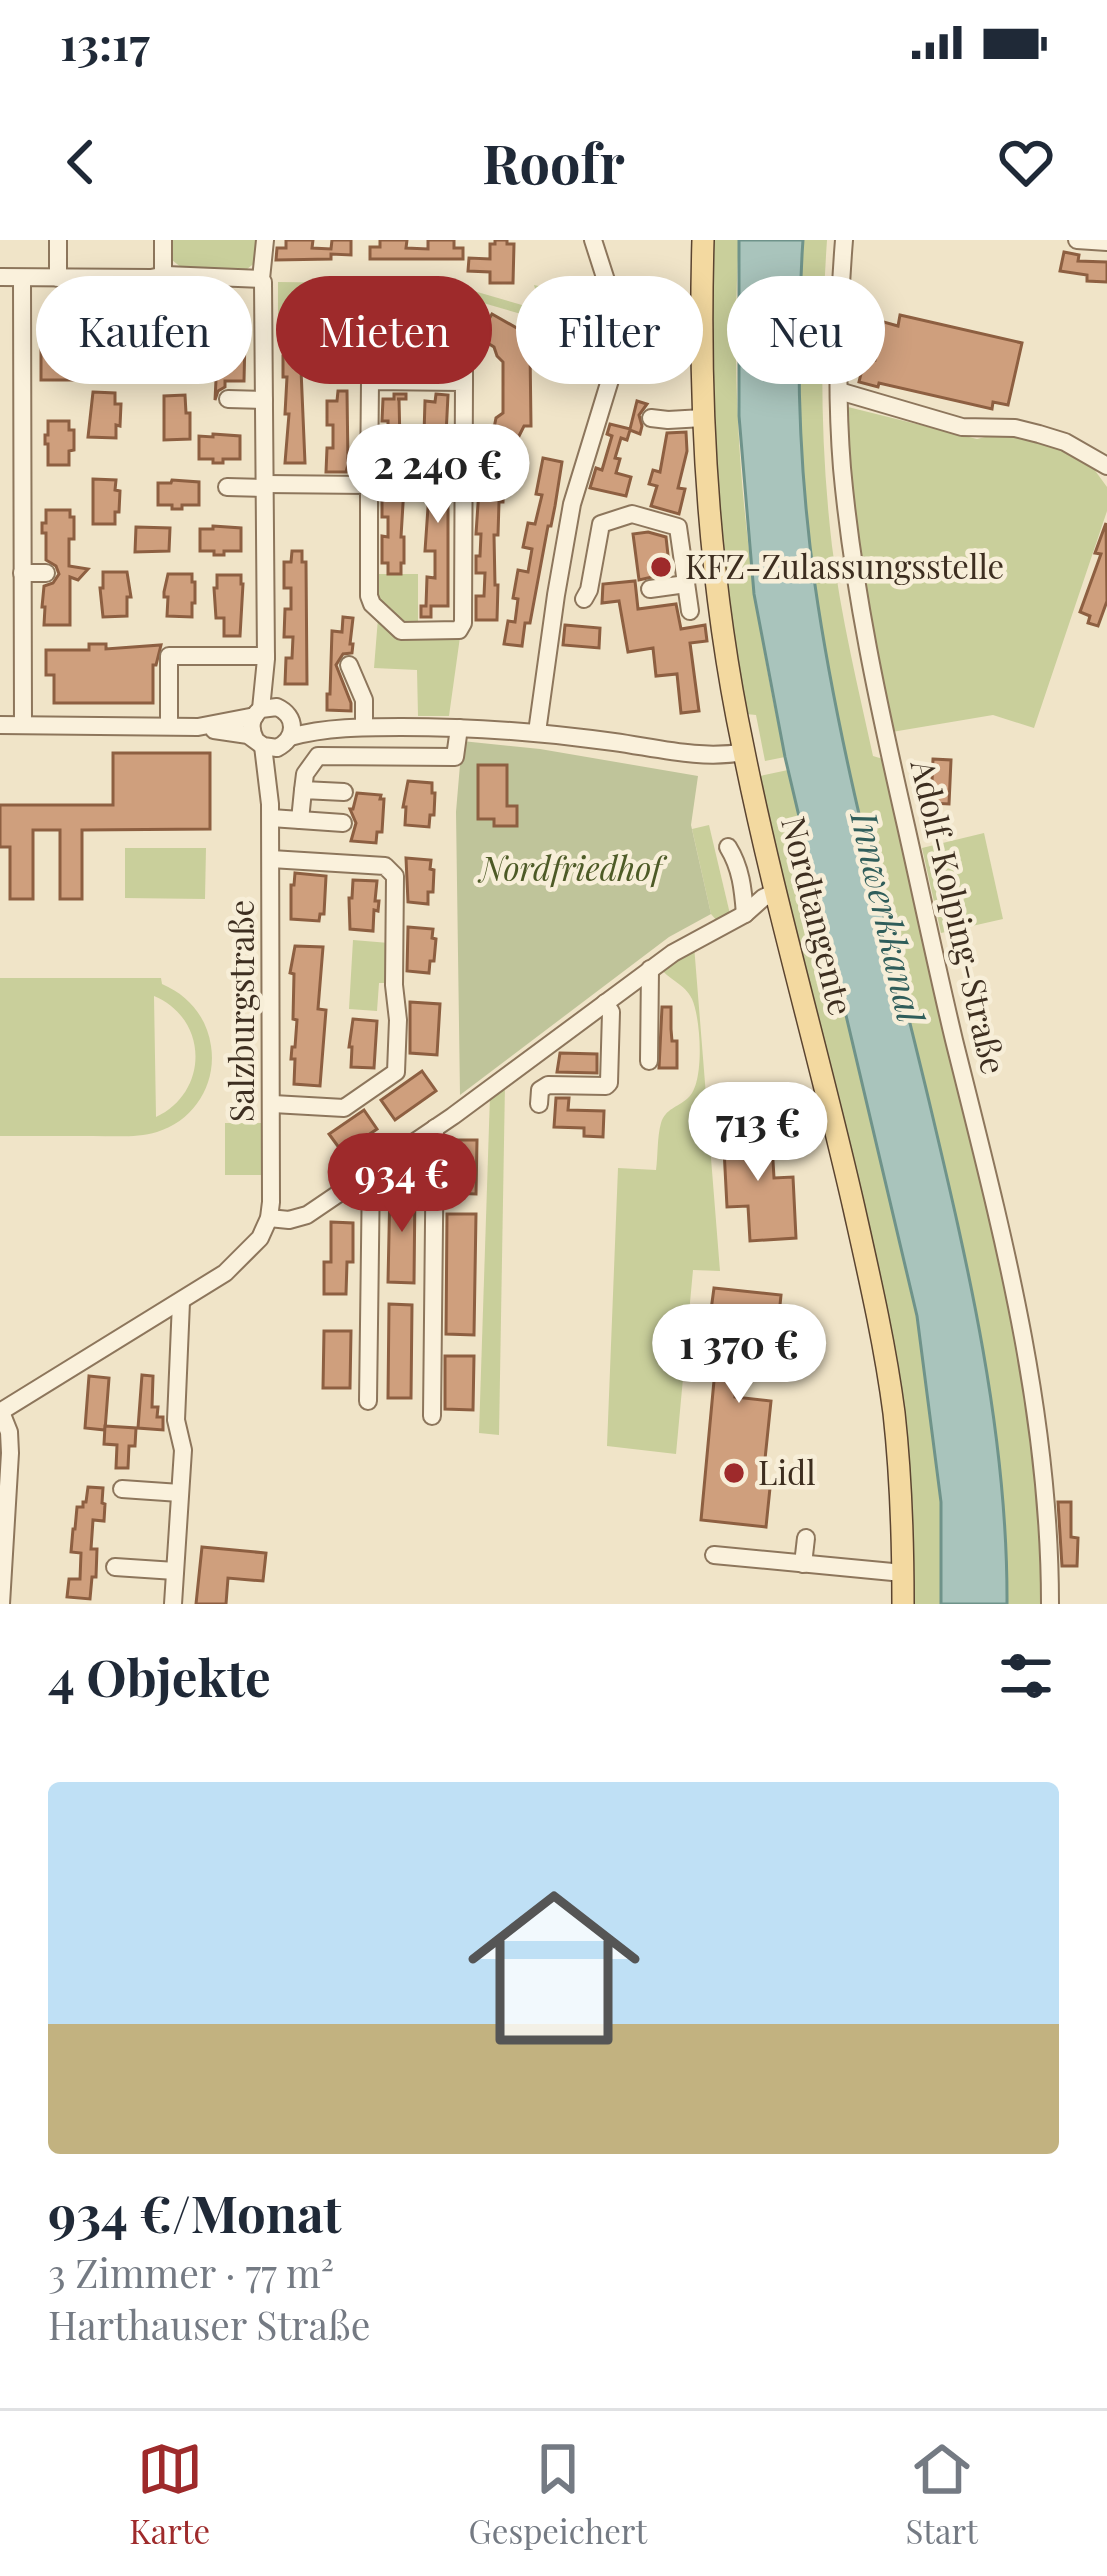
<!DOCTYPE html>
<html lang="de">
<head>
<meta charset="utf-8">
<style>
  body { margin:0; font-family:"Playfair Display",serif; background:#f2f2f3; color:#1f2937; height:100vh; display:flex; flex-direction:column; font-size:45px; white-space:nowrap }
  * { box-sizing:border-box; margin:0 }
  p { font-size:39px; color:#747a83 }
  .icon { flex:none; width:66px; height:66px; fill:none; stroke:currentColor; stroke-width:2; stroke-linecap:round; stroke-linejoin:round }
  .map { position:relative; height:1364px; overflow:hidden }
  .sheet { display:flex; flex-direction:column; background:#fff; flex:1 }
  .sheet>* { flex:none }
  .top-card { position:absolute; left:36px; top:36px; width:1035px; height:108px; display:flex; gap:24px }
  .price { position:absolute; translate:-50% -102px; padding:0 27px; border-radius:42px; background:#fff; color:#222; font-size:39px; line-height:78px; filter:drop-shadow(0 3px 6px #0008) }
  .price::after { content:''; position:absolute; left:50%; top:72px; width:36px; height:27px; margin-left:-18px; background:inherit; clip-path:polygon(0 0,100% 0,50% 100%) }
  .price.on { background:#9e2a2b; color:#fff }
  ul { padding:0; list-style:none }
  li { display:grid; align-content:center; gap:24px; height:636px; padding:0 48px }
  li+li { border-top:3px solid #e0e1e3 }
  li span { display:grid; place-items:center; height:372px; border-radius:12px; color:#555 }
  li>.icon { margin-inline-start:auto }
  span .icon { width:216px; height:216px; fill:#fffc; stroke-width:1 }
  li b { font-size:51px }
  h2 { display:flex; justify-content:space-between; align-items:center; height:144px; padding:0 48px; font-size:51px }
  .tag { padding:0 42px; border-radius:54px; background:#fff; box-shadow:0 6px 30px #0003; font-size:42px; line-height:108px }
  .tag.on { background:#9e2a2b; color:#fff }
  .status { display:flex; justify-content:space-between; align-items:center; height:84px; padding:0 60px; background:#fff; direction:ltr }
  .status svg { height:33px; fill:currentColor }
  header { display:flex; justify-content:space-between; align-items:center; height:156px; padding:0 48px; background:#fff; font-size:54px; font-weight:700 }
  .menu { display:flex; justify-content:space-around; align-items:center; height:168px; border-top:3px solid #e0e1e3; background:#fff; font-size:33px; color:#747a83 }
  .menu a { display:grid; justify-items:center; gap:6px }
  .menu .on { color:#9e2a2b }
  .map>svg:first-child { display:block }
  .green { fill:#c9cf9b; fill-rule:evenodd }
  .cemetery { fill:#bfc49a }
  .water { fill:#a9c4bc; stroke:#6f938a; stroke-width:3 }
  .building { fill:#cf9f7d; stroke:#8d5f41; stroke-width:3 }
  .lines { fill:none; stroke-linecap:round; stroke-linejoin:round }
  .minor-casing { stroke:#8d765c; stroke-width:20 }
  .major-casing { stroke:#5b4430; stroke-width:24 }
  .minor { stroke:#faf1dc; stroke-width:16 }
  .major { stroke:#f3d9a0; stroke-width:21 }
  .poi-dot { fill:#9e2a2b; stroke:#f7eed8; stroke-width:4.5 }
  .labels { text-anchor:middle; stroke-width:9; stroke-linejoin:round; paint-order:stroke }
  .poi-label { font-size:33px; fill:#3d2e20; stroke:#f7eed8; text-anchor:start }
  .park-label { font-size:33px; font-style:italic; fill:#4d5a26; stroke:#f7eed8 }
  .street-label { font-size:33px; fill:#3d2e20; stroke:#f7eed8 }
  .water-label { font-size:36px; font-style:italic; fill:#2f5d5a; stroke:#f7eed8 }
</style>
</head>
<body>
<div class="status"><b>13:17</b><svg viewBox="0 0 49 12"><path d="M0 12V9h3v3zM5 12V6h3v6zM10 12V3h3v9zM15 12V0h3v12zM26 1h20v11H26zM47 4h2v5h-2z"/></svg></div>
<header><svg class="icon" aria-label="back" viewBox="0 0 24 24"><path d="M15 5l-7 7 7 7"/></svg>Roofr<svg class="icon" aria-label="heart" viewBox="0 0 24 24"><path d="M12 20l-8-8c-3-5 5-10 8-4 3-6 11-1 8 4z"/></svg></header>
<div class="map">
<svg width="1107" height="1364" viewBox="0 0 1107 1364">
  <rect width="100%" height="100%" fill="#f0e4c8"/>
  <!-- green -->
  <g class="green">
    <polygon points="173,0 256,0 256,22 247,29 182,28 172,20"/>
    <path d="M710,0H739C728,172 747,349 785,517L765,521L756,475L746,474L722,322L709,155Z"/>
    <path d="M803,0H827C820,103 820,204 832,306C841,377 858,447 873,516L883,519L999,1004L1026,1145L1037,1239L1044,1364H1007C997,1013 864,689 815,345C799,231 795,115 803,0Z"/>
    <polygon points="278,42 450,44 461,47 462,56 396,57 383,105 278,105"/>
    <polygon points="534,45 606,61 618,102 466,58 467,49 536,69 540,66"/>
    <path d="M848,167L977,199L1001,193L1063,207L1091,225L1107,247V271L1034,488L993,475L892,492C872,385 849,277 848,167Z"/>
    <polygon points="376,334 418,334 418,386 404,386 376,362"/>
    <polygon points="378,378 460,397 449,476 418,476 417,430 374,428"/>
    <polygon points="788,530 917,1076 941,1262 941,1364 912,1364 912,1337 837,869 760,536"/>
    <polygon points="709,585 730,674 718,682 711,674 692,589"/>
    <polygon points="984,593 1003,679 941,693 922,608"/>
    <polygon points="125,608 206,608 205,659 125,658"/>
    <polygon points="353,700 389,703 386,743 379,743 377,771 349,769"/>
    <path d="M694,705L720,1031L693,1030L676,1214L607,1206L618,928L656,930C658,915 657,897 661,883C666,868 677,868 688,858C705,844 701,779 692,759C685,744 668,739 659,727Z"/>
    <path d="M0,738H161L162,744C188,755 207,777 211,806C217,844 194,881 157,892C137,898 114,896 93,896C62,896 31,896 0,896ZM154,756C209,779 209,852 156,877Z"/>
    <polygon points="505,844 499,1195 479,1193 490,855"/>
    <rect x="225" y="883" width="36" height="52"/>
  </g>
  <!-- cemetery -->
  <polygon class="cemetery" points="462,501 540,509 698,536 691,585 711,674 669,697 460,855 456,572"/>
  <!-- water -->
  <path class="water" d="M739,0H803C795,115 799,231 815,345C840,519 888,690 929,861C968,1025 1008,1194 1007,1364H941V1262L917,1076L785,517L754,354L739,176Z"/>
  <!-- building -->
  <g class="building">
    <polygon points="286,0 313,0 312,8 331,9 332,0 351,0 351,15 331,14 331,19 276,20 277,8 286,8"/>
    <polygon points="380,0 407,0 406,8 428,9 428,0 454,0 454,8 463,8 463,19 370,19 370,7 380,7"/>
    <polygon points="495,0 507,0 507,4 514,4 513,43 490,43 490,32 468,31 469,18 490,19 490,4 495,4"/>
    <polygon points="1064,12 1079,15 1078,21 1107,22 1107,42 1087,41 1087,35 1060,31"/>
    <polygon points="164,65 209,65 209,98 245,98 244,141 225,141 225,147 218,151 215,160 216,140 202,140 203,105 188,105 188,85 164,85"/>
    <polygon points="76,67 121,67 121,97 159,97 159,142 115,142 115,110 97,110 97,89 76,89"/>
    <polygon points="492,74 522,91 519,96 525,109 530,109 531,186 524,186 518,198 521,203 488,223 477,198 494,188 496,178 503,173 503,122 497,116 494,107 478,97"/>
    <polygon points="900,75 1022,103 1008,165 993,162 992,169 879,143 878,147 859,142 865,117 875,120 884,82 898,86"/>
    <polygon points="41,97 63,97 63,117 84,117 84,140 41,140"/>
    <polygon points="287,106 300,106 305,223 285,223 289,174 285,174 287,137 283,137 283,116 287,116"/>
    <polygon points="338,151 347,151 348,225 346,232 326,232 327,208 333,208 333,185 327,185 327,161 337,161"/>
    <polygon points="93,152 115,153 115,164 121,164 120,186 116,185 116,198 88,197"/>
    <polygon points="394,154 406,154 406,159 397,159 399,159 401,247 404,247 401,297 404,297 404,323 401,323 401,334 388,334 388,323 382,323 382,296 388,297 388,277 382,277 382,247 388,247 388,226 382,226 382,201 388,201 388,181 382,181 383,159 394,159"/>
    <polygon points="436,154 448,155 446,195 424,194 425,161 435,162"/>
    <polygon points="185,155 186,173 190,173 190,199 164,200 164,156"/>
    <polygon points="637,161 647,164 639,175 642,186 640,194 630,190 627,200 621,198 615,218 620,219 616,233 631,237 626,256 590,248 596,228 602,230 612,196 607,194 610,184 630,189"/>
    <polygon points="48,181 69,181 69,190 74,190 74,210 69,211 69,225 48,225 48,204 45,204 45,195 48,195"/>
    <polygon points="686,192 687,211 678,248 685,249 679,274 651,266 657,246 649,244 653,230 660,232 667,193"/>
    <polygon points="213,194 240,196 240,219 223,219 223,223 213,223 213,219 199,219 199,196 213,197"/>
    <polygon points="439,195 451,195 451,218 448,218 448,366 431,366 431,377 421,377 421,366 426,366 427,337 435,338 435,311 425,311 429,253 425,253 425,221 438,221"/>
    <polygon points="543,218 562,222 555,266 551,286 548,286 530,383 525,383 522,406 504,404 508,381 515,382 518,359 513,358 518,330 528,332 532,309 523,307 528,283 535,284 542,255 536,254"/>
    <polygon points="480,234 492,234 491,241 504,242 503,262 499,262 498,295 494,295 495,345 498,345 497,380 476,380 476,356 484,356 485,333 476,333 476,316 480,316 481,294 476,294"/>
    <polygon points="93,239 116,240 115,250 120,251 119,272 115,272 115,284 93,284"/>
    <polygon points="172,240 199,242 199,265 182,265 182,269 172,269 172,265 158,265 158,243 171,243"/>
    <polygon points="46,270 70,270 70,277 74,277 74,299 69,299 69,326 88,329 78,340 70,337 70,385 44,385 45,367 42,367 44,346 53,343 59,334 56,326 46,320 46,293 42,293 42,283 46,283"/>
    <polygon points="1106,283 1107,361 1098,386 1088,383 1090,376 1080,372 1101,314 1095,313"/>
    <polygon points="213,286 241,288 241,311 224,311 224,315 214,315 214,311 200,311 200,289 213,289"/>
    <polygon points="136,287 170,288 169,311 135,312"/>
    <polygon points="648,292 666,297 670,333 639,340 633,294"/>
    <polygon points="292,311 302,311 302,322 306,322 307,444 285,444 286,418 292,418 293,397 284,397 285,369 291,369 291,348 284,348 284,322 291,322"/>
    <polygon points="103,332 127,332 131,357 127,357 127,376 103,377 100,348 103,348"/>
    <polygon points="168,334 192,334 192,342 195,342 195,363 192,363 192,377 167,376 168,357 164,357 164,352"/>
    <polygon points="217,335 241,335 241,344 243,344 240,396 224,396 224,378 216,378 214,348 217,348"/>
    <polygon points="635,341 638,369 676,364 681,389 705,385 707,401 690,403 699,471 681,473 677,434 656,436 653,408 628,412 619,361 602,363 603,344"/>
    <polygon points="343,377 353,378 350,404 353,404 352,413 343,414 336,425 351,463 351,471 327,470 327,454 330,454 332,391 342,392"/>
    <polygon points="565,385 600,388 599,408 563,405"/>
    <polygon points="89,404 106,404 106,409 161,405 156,425 153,425 153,463 54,463 54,435 46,435 46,410 89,410"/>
    <polygon points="113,513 210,513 210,589 82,590 82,659 60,659 60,590 33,590 33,659 10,659 10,607 0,607 0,565 113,565"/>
    <polygon points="933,519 951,520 949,564 931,563"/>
    <polygon points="478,525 507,525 507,566 517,566 517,586 494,586 494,579 478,579"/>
    <polygon points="408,541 432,543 432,553 435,553 434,575 430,575 429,587 405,585 406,567 403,567"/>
    <polygon points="357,553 381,555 380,559 384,559 382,592 377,592 376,603 351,601 356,583 350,569 353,569"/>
    <polygon points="406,618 431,620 430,629 434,630 433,652 428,652 428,664 408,662"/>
    <polygon points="295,633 326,636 324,674 320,674 319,681 291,679 291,645 294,645"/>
    <polygon points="353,640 377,641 375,661 379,661 378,671 374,670 373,691 350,689 349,658 352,658"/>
    <polygon points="408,687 433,689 432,698 436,699 434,721 430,721 429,733 407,731"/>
    <polygon points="295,706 323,707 318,769 326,770 320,846 294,844 295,819 291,819 292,807 295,807 297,780 293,779 294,734 290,733"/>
    <polygon points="410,762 440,764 437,815 410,813"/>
    <polygon points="662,767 671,767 671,789 672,801 677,801 677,828 659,828"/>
    <polygon points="353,779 377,781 374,828 351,827 352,807 349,807"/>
    <polygon points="560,813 597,814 597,833 557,832"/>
    <polygon points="422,831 436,851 395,880 381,860"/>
    <polygon points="556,858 569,858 568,870 604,871 603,897 584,896 584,888 554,887"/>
    <polygon points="364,870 377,889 361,900 363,903 345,916 329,894"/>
    <polygon points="771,887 774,938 793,937 796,998 750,1001 748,966 727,967 723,890"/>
    <polygon points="448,900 477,900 476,954 448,953"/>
    <polygon points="390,947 415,947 414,1043 388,1042"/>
    <polygon points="447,974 476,974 474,1095 446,1094"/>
    <polygon points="331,982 353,983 353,1022 347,1022 346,1054 324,1054 324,1022 331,1022"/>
    <polygon points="714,1048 781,1055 773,1136 737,1133 735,1157 771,1161 762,1248 770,1248 766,1287 701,1280 715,1130 703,1129"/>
    <polygon points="389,1064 412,1065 411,1158 388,1158"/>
    <polygon points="324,1091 351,1091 350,1148 323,1148"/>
    <polygon points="445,1116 474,1116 473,1170 445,1169"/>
    <polygon points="142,1135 153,1136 152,1167 158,1167 157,1177 163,1177 163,1190 138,1188"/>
    <polygon points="89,1136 109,1138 105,1190 85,1188"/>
    <polygon points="105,1186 136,1188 135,1206 129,1206 128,1228 116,1228 117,1205 104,1204"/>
    <polygon points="88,1247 103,1248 102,1263 105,1264 104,1281 93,1280 91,1309 97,1309 96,1337 92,1337 90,1359 67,1357 69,1339 80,1339 81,1313 71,1312 73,1289 75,1289 77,1267 83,1267 83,1262 86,1262"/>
    <polygon points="1058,1262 1071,1262 1071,1297 1078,1298 1077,1326 1062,1326"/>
    <polygon points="202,1307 266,1313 263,1341 228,1338 226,1364 196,1364"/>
  </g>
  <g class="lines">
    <defs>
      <g id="minor">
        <polyline points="163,0 163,29 166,35"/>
        <path d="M844,0C838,75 836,153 842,228C853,349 879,468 906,586C922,657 937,729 954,800C1001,988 1050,1169 1050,1364"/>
        <polyline points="1077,0 1107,2"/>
        <polyline points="0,37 151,38 166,35 261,39"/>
        <polyline points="22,38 23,485"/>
        <polyline points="58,38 58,0"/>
        <polyline points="464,62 464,142"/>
        <polyline points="370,141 371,107"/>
        <polyline points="839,151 962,187 1015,188 1039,194 1065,202 1107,226"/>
        <polyline points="228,159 264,160"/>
        <polyline points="651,178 668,180 703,178"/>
        <polyline points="265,244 369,245 369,356 372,364 401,391 459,390 463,383 464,142 370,141 369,245"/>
        <polyline points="227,247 265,248"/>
        <polyline points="22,333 46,333"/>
        <polyline points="650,349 686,344"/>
        <polyline points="584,359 589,350 601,284 632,274 678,287 690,371"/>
        <polyline points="349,425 364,460 364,487"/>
        <polyline points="261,469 266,419 263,42 261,39 265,0"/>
        <polyline points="0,485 198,487 255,476"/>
        <polyline points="169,486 169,416 266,416"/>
        <path d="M214,490L248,495L263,506L277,508C297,498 297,476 277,467L261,469C251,477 249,487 255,499"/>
        <polyline points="537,492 556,355 572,264 621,104 621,87 593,0"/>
        <path d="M290,497C326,487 364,487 401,487C473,487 543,492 614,502C657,508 701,520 744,512"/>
        <polyline points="303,550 305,534 318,516 455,517 459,488"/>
        <polyline points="271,578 343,583"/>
        <polyline points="300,580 303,550 344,552"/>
        <path d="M728,607C741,628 743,649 745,674"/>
        <polyline points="271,619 385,626 395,636 394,745 398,780 396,832 344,868 273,864"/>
        <polyline points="649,821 650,729"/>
        <polyline points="539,864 540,850 548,845 606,846 609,843 611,772 605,763"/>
        <polyline points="269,978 289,980 307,975 453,876 673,713 745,674 763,658 775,652"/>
        <polyline points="368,1161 371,931"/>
        <polyline points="0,1172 225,1033 260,998 269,978 271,962 270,564 263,506"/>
        <polyline points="1,1172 9,1192 10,1213 1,1364"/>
        <polyline points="432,1176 435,888"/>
        <polyline points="122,1249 180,1253"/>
        <polyline points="714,1315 903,1333"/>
        <polyline points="803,1324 806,1298"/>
        <polyline points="115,1327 175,1331"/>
        <polyline points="173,1364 183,1210 176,1180 181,1062"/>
      </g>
      <path id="major" d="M703,0C698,170 708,341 743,507C774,662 819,814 854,968C869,1035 885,1104 894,1173C901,1236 903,1300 903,1364"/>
    </defs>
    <!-- minor casing -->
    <use href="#minor" class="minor-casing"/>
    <!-- major casing -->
    <use href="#major" class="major-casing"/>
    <!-- minor -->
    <use href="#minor" class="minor"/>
    <!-- major -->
    <use href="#major" class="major"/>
  </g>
  <!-- markers -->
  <g class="poi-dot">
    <circle cx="661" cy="327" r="12"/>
    <circle cx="734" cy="1233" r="12"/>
  </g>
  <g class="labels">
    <!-- poi labels -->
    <g class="poi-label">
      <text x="685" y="339">KFZ-Zulassungsstelle</text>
      <text x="758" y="1245">Lidl</text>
    </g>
    <!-- park labels -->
    <g class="park-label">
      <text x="571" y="641">Nordfriedhof</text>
    </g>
    <!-- street labels -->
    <g class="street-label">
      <text transform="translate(817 676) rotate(76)" y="12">Nordtangente</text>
      <text transform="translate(958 677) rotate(77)" y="12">Adolf-Kolping-Straße</text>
      <text transform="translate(242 771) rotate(-90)" y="12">Salzburgstraße</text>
    </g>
    <!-- water labels -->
    <g class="water-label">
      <text transform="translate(887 677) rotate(77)" y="13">Innwerkkanal</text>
    </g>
  </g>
</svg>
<b class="price" style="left:438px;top:286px">2 240 €</b>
<b class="price" style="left:758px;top:944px">713 €</b>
<b class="price on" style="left:402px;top:995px">934 €</b>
<b class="price" style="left:739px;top:1166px">1 370 €</b>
<div class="top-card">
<a class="tag">Kaufen</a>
<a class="tag on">Mieten</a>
<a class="tag">Filter</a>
<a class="tag">Neu</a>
</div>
</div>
<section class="sheet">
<h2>4 Objekte<svg class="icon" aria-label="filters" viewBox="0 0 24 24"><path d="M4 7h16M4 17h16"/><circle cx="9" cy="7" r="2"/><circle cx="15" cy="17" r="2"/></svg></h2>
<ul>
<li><span style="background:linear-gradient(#bfe0f5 65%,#c2b280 0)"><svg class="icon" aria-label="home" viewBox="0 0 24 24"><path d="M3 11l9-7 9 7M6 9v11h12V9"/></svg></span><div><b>934 €/Monat</b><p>3 Zimmer · 77 m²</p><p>Harthauser Straße</p></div></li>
</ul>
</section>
<nav class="menu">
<a class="on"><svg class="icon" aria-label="map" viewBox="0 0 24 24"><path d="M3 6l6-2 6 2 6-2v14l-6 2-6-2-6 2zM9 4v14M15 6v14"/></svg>Karte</a>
<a><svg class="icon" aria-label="saved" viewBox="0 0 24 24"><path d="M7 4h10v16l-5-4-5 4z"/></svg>Gespeichert</a>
<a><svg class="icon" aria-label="home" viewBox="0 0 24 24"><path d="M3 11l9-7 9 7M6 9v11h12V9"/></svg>Start</a>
</nav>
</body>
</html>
